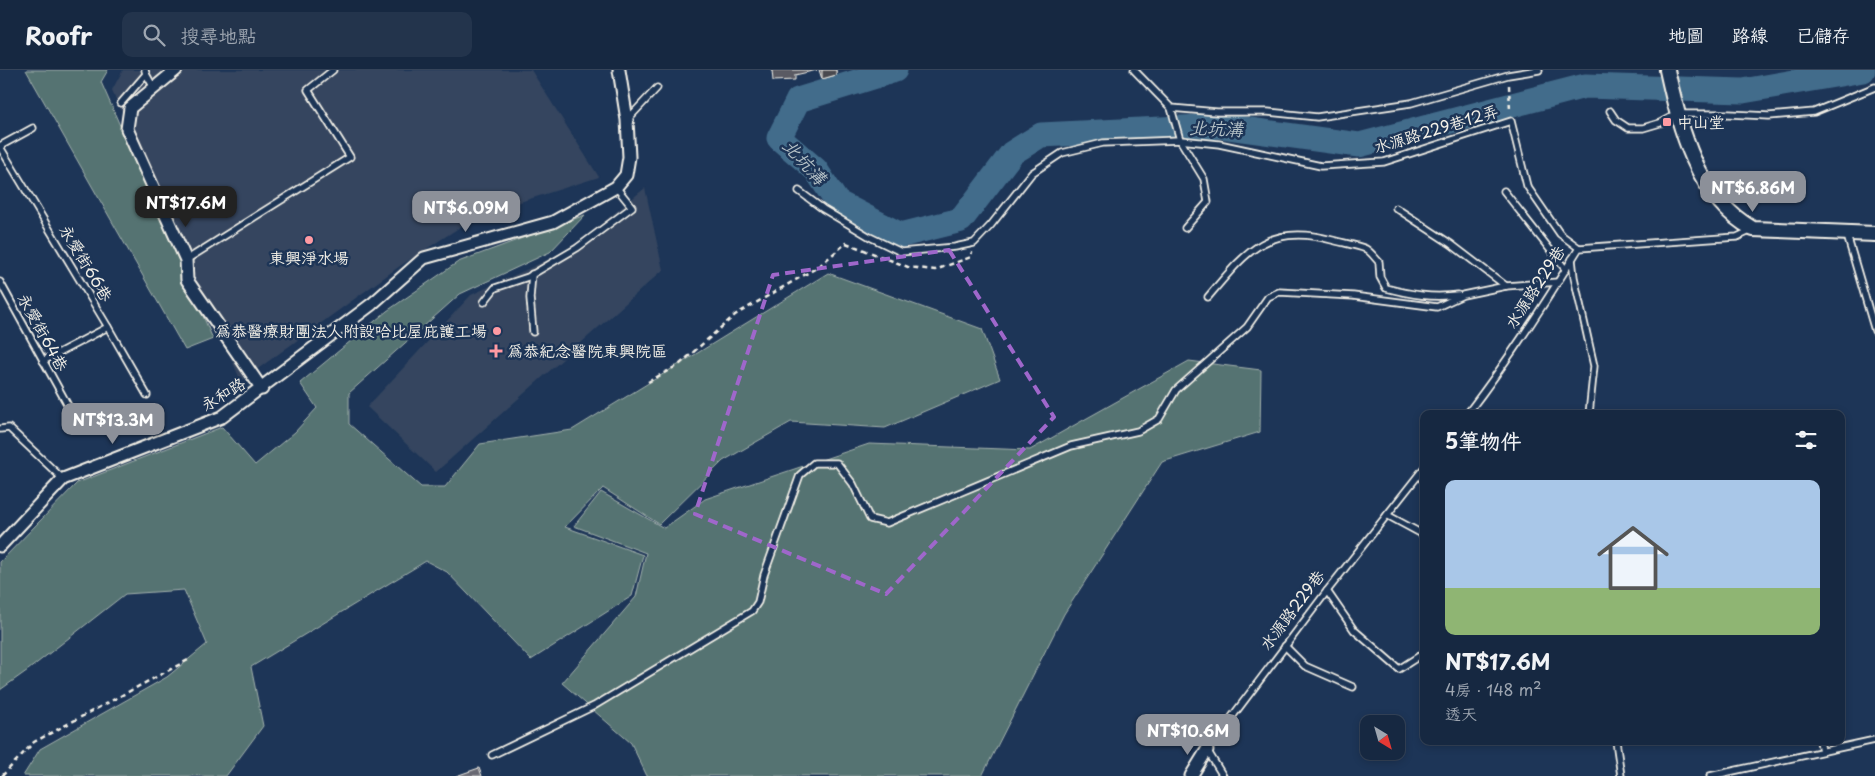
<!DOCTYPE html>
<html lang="zh-TW">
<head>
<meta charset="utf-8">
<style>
  body { margin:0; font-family:"Playpen Sans","LXGW WenKai TC",sans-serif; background:#23344c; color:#f1f3f6; height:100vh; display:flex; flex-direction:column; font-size:19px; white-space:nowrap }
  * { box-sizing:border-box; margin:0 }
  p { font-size:16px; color:#9ea6b1 }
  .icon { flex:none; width:28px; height:28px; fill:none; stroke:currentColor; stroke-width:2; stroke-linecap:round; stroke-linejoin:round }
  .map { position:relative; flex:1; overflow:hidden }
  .details { position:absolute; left:1420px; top:340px; width:425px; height:335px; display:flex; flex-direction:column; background:#162841; border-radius:10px; box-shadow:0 2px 8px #0003,0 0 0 1px #35445a }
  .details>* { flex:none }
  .needle { width:32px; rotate:143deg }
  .buttons { position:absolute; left:1360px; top:645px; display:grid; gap:10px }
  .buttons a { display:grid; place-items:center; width:45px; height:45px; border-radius:10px; background:#162841; box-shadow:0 2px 8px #0003,0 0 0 1px #35445a; font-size:25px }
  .price { position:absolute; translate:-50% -42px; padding:0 11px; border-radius:10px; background:#8c9099; color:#fff; font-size:16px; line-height:32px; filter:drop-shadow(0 1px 2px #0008) }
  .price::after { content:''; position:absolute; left:50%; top:30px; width:15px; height:11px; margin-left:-8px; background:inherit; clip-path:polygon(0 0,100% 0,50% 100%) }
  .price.selected { background:#222; color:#fff }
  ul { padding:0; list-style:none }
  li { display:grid; align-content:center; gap:10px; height:265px; padding:0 25px }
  li span { display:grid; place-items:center; height:155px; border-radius:10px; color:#555 }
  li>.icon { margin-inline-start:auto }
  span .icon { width:90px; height:90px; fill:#fffc; stroke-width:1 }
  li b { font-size:21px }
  h2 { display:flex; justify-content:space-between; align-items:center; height:60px; padding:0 25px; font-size:21px }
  header { display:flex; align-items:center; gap:30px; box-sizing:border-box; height:70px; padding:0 25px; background:#162841; border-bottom:1px solid #35445a }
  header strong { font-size:24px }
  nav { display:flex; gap:28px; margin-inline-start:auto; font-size:18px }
  .search { width:350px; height:45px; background:#23344c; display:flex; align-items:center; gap:12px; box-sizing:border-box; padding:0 18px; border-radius:10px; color:#9ea6b1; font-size:19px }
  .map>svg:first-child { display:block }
  .built { fill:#34455f }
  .green { fill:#547372; stroke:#a4b2ad }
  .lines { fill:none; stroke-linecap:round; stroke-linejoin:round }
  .river { stroke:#436c8b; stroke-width:25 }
  .service-casing { stroke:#f4f1e8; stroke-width:9 }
  .minor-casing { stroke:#f4f1e8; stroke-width:15 }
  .tertiary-casing { stroke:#f4f1e8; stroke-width:18 }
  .path { stroke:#f4f1e8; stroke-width:2.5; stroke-dasharray:5 4; stroke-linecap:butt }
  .service { stroke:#1d3557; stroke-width:5.5 }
  .minor { stroke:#1d3557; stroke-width:11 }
  .tertiary { stroke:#1d3557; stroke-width:14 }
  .wall { fill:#5a5a63; stroke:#f4f1e8 }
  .shaded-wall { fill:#4a4a50; stroke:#f4f1e8 }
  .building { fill:#696973; stroke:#f4f1e8 }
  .marked { fill:none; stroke:#9f67cb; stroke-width:4; stroke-dasharray:10 6; stroke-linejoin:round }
  .poi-dot { fill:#ff9aa2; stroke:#1d3557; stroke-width:2 }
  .labels { text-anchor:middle; stroke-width:5; stroke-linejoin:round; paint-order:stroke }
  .poi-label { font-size:16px; fill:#f4f1e8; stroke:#1d3557; text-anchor:start }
  .street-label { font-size:16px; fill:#f4f1e8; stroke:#1d3557 }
  .water-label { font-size:18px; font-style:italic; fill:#b6c2c7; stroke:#1d3557 }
</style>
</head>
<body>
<header>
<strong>Roofr</strong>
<div class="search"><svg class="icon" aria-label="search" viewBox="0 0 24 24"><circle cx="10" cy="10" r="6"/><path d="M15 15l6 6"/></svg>搜尋地點</div>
<nav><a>地圖</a><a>路線</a><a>已儲存</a></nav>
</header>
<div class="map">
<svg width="1875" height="706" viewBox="0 0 1875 706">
  <rect width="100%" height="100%" fill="#1d3557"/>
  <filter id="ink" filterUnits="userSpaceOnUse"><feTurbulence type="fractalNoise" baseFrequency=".02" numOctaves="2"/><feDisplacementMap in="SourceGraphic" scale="10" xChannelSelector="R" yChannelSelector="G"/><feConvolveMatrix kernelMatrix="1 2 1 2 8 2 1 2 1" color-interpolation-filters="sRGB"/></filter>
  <g filter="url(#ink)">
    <!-- built -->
    <g class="built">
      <polygon points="123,0 531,0 599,107 479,145 400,196 241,311 112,20"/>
      <polygon points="645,118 663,200 436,402 367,337 471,225 571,179"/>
    </g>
    <!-- green -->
    <g class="green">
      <polygon points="26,0 108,0 101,12 213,269 185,280"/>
      <polygon points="585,145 550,182 460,224 349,323 349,354 421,417 445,417 480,374 572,360 828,203 982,259 1000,309 885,358 791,352 723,391 659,454 603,418 565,457 643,485 632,526 531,590 447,502 426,491 251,597 263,656 226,706 23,706 40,679 167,607 207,574 184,520 125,524 28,600 0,620 0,492 77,413 222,357 255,395 295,362 317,338 300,313 387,241 458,192"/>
      <polygon points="1189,291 1261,300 1260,362 1162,392 1064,544 982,706 647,706 631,673 562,613 636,527 646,483 574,456 601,422 664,458 705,429 869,374 1030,380"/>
    </g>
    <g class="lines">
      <!-- river -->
      <polyline class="river" points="895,0 798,30 779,68 816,100 837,132 901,165 961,150 1012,83 1041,65 1221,56 1359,75 1585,16 1743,21 1863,0"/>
      <defs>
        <g id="service">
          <polyline points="145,0 146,4 154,18"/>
          <polyline points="1134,0 1171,38 1217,42 1268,42 1317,47 1411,33 1508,5 1539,0"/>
          <polyline points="121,33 146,4"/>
          <polyline points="1171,38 1180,70 1204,109 1208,132 1185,158"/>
          <polyline points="1610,41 1616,50 1628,58 1643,58 1660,53 1677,44 1729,44 1769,46 1814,42 1875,17"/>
          <polyline points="628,49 657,18"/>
          <polyline points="0,76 33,58"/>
          <polyline points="0,77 108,257 147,325"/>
          <polyline points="799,121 823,139 870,167 901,182 955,177 974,173 991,155 1032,103 1062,83 1103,73 1180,70 1219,74 1321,96 1384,92 1511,51 1527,116 1560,164 1579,178"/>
          <polyline points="1504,121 1566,200"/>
          <polyline points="1396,138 1451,174 1506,216"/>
          <polyline points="1846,162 1875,261"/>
          <polyline points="1572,189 1574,207 1594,296 1589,344"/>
          <polyline points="186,190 350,87 308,20 333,0"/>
          <polyline points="532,204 530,228 533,262"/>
          <polyline points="0,212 77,352"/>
          <path d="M1208,227C1246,182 1268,152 1332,170C1343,173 1356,175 1366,179C1371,182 1375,188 1379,192L1380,207L1386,218C1412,225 1432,228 1458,225"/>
          <polyline points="484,232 495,218 528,207 577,178 632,137 616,117"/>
          <polyline points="43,291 108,257"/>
          <path d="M1467,344C1508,291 1544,235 1579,178L1737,167L1752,160"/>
          <polyline points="0,359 9,358 63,409"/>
          <polyline points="1387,445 1424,465"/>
          <polyline points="1327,521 1354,560 1399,599 1424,583"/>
          <polyline points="1285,576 1305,596 1353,617"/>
          <polyline points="1616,671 1621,706"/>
          <polyline points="1820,671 1822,681"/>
          <polyline points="492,685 594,636 752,541 758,532 764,505 800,405 814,393 837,393 853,414 870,449 887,453 1071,376 1138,361 1159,349 1176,320 1247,257 1268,227 1279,222 1353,226 1437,237 1463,225 1506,216 1558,212"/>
          <polyline points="1223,706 1207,680 1327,521 1424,398"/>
          <polyline points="1710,706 1875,670"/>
        </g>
        <g id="minor">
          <polyline points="176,0 130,38 127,59 186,190 187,210 262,319"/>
          <polyline points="0,476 63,409 222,347 372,234 424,188 553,152 616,117 626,105 629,87 627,50 619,0"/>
          <polyline points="1191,706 1207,680"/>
        </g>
        <path id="tertiary" d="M1667,0C1680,59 1697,128 1753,159L1875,164"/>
      </defs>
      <!-- service casing -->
      <use href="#service" class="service-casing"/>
      <!-- minor casing -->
      <use href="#minor" class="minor-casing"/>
      <!-- tertiary casing -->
      <use href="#tertiary" class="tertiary-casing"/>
      <!-- path -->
      <g class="path">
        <polyline points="1509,15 1510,42"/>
        <polyline points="648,312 680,294 735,245 818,197 846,173 908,197 935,200 971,187 972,182"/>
        <polyline points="2,706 34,672 188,590"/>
      </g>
      <!-- service -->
      <use href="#service" class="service"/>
      <!-- minor -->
      <use href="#minor" class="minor"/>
      <!-- tertiary -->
      <use href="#tertiary" class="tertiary"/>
    </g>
    <!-- wall -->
    <g class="wall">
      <polygon points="772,0 817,0 795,5 795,10 773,11"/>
      <polygon points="819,0 836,0 836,5 822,9"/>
    </g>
    <!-- shaded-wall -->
    <polygon class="shaded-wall" points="822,0 836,0 836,5 822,9"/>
    <!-- building -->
    <polygon class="building" points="479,698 482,706 456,706"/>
  </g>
  <!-- marked area -->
  <path class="marked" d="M949,180L1054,347L886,524L695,444L773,205Z"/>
  <!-- markers -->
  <g class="poi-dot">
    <rect x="1662" y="47" width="10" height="10" rx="2.5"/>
    <circle cx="309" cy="170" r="5"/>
    <circle cx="497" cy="261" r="5"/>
    <path d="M493.5 273.5h5v5h5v5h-5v5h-5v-5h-5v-5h5z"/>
  </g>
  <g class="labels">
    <!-- poi labels -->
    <g class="poi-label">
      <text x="1677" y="58">中山堂</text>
      <text x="309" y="194" text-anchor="middle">東興淨水場</text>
      <text x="487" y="267" text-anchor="end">為恭醫療財團法人附設哈比屋庇護工場</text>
      <text x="507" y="287">為恭紀念醫院東興院區</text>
    </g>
    <!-- street labels -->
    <g class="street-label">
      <text transform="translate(1436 59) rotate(-17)" y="6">水源路229巷12弄</text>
      <text transform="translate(86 193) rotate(59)" y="6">永愛街66巷</text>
      <text transform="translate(1535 217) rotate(-57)" y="6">水源路229巷</text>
      <text transform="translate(43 262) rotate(61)" y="6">永愛街64巷</text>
      <text transform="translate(223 324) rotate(-31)" y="6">永和路</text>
      <text transform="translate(1292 540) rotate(-53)" y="6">水源路229巷</text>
    </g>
    <!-- water labels -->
    <g class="water-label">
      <text transform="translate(1216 59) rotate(2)" y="6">北坑溝</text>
      <text transform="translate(804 92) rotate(47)" y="6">北坑溝</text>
    </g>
  </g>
</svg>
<div class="buttons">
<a><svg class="needle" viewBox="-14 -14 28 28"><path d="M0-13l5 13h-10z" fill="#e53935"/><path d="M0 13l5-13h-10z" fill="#9ea6b1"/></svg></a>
</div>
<b class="price" style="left:1753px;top:143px">NT$6.86M</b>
<b class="price selected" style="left:186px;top:158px">NT$17.6M</b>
<b class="price" style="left:466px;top:163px">NT$6.09M</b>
<b class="price" style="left:113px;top:375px">NT$13.3M</b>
<b class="price" style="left:1188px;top:686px">NT$10.6M</b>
<section class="details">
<h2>5筆物件<svg class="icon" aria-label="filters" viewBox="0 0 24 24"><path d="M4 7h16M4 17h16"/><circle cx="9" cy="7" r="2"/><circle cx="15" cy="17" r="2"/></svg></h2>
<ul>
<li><span style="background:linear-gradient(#a9c7e8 70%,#8fb573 0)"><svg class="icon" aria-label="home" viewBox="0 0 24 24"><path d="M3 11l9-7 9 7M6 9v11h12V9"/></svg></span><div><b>NT$17.6M</b><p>4房 · 148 m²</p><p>透天</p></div></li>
</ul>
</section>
</div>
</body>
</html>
